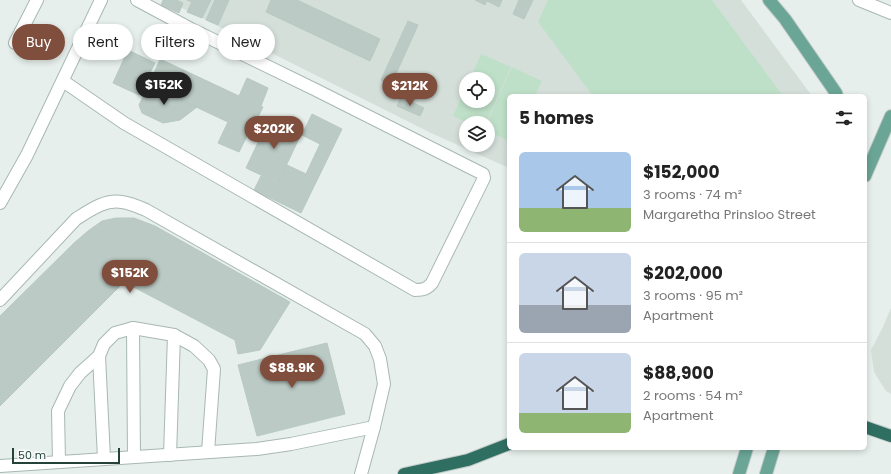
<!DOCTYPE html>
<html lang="en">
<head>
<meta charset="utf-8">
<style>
  body { margin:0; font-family:Poppins,sans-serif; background:#f6f6f6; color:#222; height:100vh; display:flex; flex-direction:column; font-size:15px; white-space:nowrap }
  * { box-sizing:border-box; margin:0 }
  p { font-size:13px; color:#767676 }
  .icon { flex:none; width:22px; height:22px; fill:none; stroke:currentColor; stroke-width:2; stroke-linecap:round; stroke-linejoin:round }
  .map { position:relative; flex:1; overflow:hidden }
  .panel { position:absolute; left:507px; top:94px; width:360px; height:356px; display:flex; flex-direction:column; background:#fff; border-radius:6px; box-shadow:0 2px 6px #0003 }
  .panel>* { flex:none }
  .hud { position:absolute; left:12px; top:24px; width:380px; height:36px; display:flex; gap:8px }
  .tools { position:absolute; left:459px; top:72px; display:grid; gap:8px }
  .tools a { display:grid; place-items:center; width:36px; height:36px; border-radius:50%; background:#fff; box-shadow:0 2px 6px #0003; font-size:20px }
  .scale { position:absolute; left:12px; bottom:10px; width:108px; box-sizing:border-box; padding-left:4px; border:2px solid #24423a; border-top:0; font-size:11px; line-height:14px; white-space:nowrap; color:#24423a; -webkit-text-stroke:3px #f7fbf9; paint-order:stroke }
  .price { position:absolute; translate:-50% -34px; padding:0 9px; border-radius:14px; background:#804e3d; color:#fff; font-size:13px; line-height:26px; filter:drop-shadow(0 1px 2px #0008) }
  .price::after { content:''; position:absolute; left:50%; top:24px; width:12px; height:9px; margin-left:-6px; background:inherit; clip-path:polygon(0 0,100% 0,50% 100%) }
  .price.selected { background:#222; color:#fff }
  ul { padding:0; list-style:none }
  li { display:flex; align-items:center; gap:12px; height:100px; padding:0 12px }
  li+li { border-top:1px solid #e0e0e0 }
  li span { display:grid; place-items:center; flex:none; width:112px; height:80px; border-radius:6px; color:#555 }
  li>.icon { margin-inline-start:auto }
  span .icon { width:48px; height:48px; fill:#fffc; stroke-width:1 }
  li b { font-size:17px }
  h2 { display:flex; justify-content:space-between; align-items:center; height:48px; padding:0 12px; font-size:17px }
  .tag { padding:0 14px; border-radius:18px; background:#fff; box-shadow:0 2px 6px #0003; font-size:14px; line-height:36px }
  .tag.selected { background:#804e3d; color:#fff }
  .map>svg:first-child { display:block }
  .built { fill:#d4dfda; fill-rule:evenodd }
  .green { fill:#bfe0c8 }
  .building { fill:#bbcac4; stroke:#b8c9c2 }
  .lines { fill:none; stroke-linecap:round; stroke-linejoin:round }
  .minor-casing { stroke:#a8b8b2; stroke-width:14 }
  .major-casing { stroke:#c2cac8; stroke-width:14 }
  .highway-casing { stroke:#c2cac8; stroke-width:14 }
  .minor { stroke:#fff; stroke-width:12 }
  .major { stroke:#6aa596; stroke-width:12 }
  .highway { stroke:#2f6f62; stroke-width:12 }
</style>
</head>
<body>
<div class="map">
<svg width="891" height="474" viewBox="0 0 891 474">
  <rect width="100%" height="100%" fill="#e6efeb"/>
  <!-- built -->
  <g class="built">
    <path d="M166,0H741L812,96H509V168L431,133ZM466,79H488V101H466ZM466,123H488V145H466Z"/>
    <polygon points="891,308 891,394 886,391 874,372 871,350 883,327"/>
  </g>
  <!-- green -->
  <g class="green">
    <polygon points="548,0 712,0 783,96 593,96 538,22"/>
    <polygon points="481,54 511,67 486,123 468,123 453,116 466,87 466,101 488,101 488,79 470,79"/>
    <polygon points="512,67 542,81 535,96 509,96 509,141 488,131 487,123"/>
  </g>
  <!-- building -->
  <g class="building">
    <polygon points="163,0 176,0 183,3 179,13 161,5"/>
    <polygon points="187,0 211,0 202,18 187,12 192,2"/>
    <polygon points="215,0 229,0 218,25 206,20"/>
    <polygon points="271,0 297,0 380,39 370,61 266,12"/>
    <polygon points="475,0 487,0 485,5"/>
    <polygon points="487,0 502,0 499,7 487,1"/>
    <polygon points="519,0 533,0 524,19 513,14"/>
    <polygon points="408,21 418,25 391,85 381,80"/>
    <polygon points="128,50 155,63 139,95 113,83"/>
    <polygon points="160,59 239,96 247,78 268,88 261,106 263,107 250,133 249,132 239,152 218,143 228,122 149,85"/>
    <polygon points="149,85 197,107 180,120 163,123 142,113 139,105"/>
    <polygon points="401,97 424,108 420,116 397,106"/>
    <polygon points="312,114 342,129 301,213 254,190 261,176 278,184 287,165 306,174 320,144 302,135"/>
    <polygon points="270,117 302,132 278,183 246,168"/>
    <polygon points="116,218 134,218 155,226 290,302 260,350 238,354 235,340 124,282 0,406 0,316 74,243 88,231 102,221"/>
    <polygon points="327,343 345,414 257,436 238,365"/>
  </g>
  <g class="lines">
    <defs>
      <g id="minor">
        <polyline points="859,0 891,13"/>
        <polyline points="15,43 37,0"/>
        <path d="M63,81L124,123L415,290C423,290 427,289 432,283L484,178L483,174L316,90L191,29L137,0"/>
        <polyline points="0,203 27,155 101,0"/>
        <path d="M0,300L76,219C90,210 105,199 122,202C130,203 139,207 146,210L365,334L375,346L380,359L384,384L374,427L361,474"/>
        <polyline points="133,328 134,457"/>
        <polyline points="99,356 104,459"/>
        <polyline points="170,455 174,335"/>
        <polyline points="59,462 58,411 70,386 80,373 99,356 104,344 115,333 133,328 174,335 194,346 209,360 214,369 208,452"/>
        <polyline points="0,466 257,449 291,444 374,427"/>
      </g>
      <g id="major">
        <polyline points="769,0 785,19 836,93 837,96"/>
        <polyline points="865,176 891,116"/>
        <polyline points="739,474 747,448"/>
        <polyline points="766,474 774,448"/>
      </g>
      <g id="highway">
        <polyline points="865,427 891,436"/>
        <polyline points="404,474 468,460 509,444"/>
      </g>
    </defs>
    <!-- minor casing -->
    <use href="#minor" class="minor-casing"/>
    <!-- major casing -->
    <use href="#major" class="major-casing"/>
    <!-- highway casing -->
    <use href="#highway" class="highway-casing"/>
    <!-- minor -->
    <use href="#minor" class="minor"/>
    <!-- major -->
    <use href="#major" class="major"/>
    <!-- highway -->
    <use href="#highway" class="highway"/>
  </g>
</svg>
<div class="tools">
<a><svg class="icon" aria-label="locate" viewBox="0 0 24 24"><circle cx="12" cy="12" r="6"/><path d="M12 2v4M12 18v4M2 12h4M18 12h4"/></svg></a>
<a><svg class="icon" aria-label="layers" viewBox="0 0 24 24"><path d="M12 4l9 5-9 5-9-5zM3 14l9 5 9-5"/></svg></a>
</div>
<div class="scale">50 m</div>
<b class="price selected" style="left:164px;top:106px">$152K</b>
<b class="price" style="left:410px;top:107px">$212K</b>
<b class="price" style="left:274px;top:150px">$202K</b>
<b class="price" style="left:130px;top:294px">$152K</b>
<b class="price" style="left:292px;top:389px">$88.9K</b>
<div class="hud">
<a class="tag selected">Buy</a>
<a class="tag">Rent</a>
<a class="tag">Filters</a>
<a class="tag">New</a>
</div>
<section class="panel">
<h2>5 homes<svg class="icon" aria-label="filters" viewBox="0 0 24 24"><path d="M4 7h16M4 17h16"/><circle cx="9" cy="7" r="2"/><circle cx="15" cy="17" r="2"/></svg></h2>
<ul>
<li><span style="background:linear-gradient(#a9c7e8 70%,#8fb573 0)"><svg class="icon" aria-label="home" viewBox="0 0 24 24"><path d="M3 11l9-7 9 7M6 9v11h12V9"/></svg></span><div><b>$152,000</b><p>3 rooms · 74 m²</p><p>Margaretha Prinsloo Street</p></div></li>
<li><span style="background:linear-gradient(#c9d6e8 65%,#9aa5b1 0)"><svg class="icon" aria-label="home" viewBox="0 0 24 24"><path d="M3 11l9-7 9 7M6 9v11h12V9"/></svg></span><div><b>$202,000</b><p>3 rooms · 95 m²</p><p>Apartment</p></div></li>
<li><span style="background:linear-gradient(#c9d6e8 75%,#8fb573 0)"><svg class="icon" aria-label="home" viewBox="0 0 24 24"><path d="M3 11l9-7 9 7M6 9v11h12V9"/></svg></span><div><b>$88,900</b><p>2 rooms · 54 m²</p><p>Apartment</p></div></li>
</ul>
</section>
</div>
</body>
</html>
